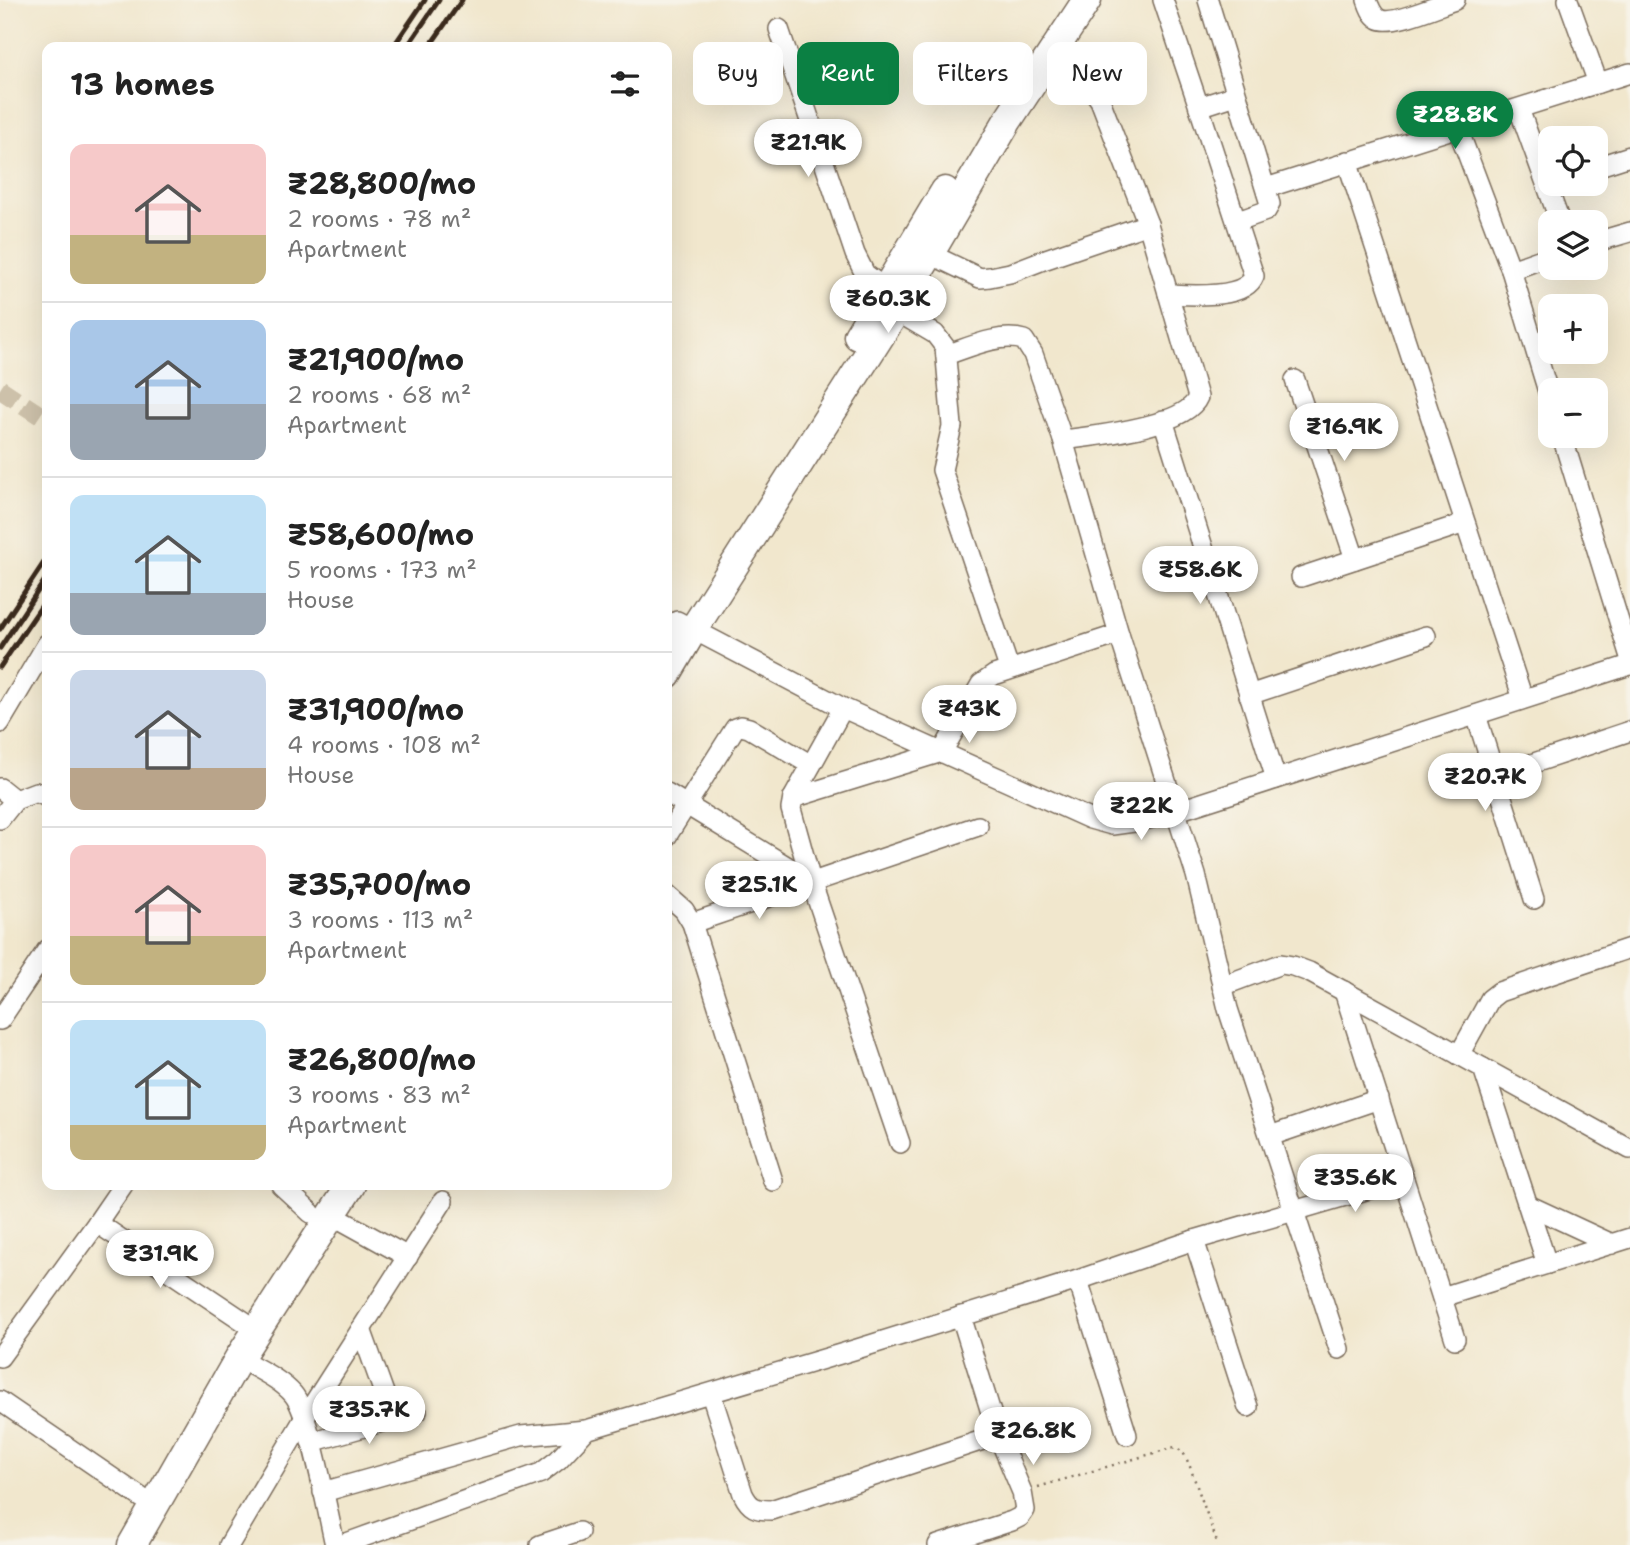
<!DOCTYPE html>
<html lang="en">
<head>
<meta charset="utf-8">
<style>
  body { margin:0; font-family:"Shantell Sans",sans-serif; background:#f2f2f2; color:#222; height:100vh; display:flex; flex-direction:column; font-size:26px; white-space:nowrap }
  * { box-sizing:border-box; margin:0 }
  p { font-size:23px; color:#767676 }
  .icon { flex:none; width:38px; height:38px; fill:none; stroke:currentColor; stroke-width:2; stroke-linecap:round; stroke-linejoin:round }
  .map { position:relative; flex:1; overflow:hidden }
  .details { position:absolute; left:42px; top:42px; width:630px; height:1148px; display:flex; flex-direction:column; background:#fff; border-radius:14px; box-shadow:0 7px 28px #0002 }
  .details>* { flex:none }
  .top-card { position:absolute; left:693px; top:42px; width:665px; height:63px; display:flex; gap:14px }
  .tools { position:absolute; left:1538px; top:126px; display:grid; gap:14px }
  .tools a { display:grid; place-items:center; width:70px; height:70px; border-radius:14px; background:#fff; box-shadow:0 7px 28px #0002; font-size:35px }
  .price { position:absolute; translate:-50% -60px; padding:0 16px; border-radius:24px; background:#fff; color:#222; font-size:23px; line-height:46px; filter:drop-shadow(0 2px 4px #0008) }
  .price::after { content:''; position:absolute; left:50%; top:42px; width:21px; height:16px; margin-left:-10px; background:inherit; clip-path:polygon(0 0,100% 0,50% 100%) }
  .price.selected { background:#0b8043; color:#fff }
  ul { padding:0; list-style:none }
  li { display:flex; align-items:center; gap:21px; height:175px; padding:0 28px }
  li+li { border-top:2px solid #e0e0e0 }
  li span { display:grid; place-items:center; flex:none; width:196px; height:140px; border-radius:14px; color:#555 }
  li>.icon { margin-inline-start:auto }
  span .icon { width:84px; height:84px; fill:#fffc; stroke-width:1 }
  li b { font-size:30px }
  h2 { display:flex; justify-content:space-between; align-items:center; height:84px; padding:0 28px; font-size:30px }
  .tag { padding:0 24px; border-radius:14px; background:#fff; box-shadow:0 7px 28px #0002; font-size:24px; line-height:63px }
  .tag.selected { background:#0b8043; color:#fff }
  .map>svg:first-child { display:block }
  .lines { fill:none; stroke-linecap:round; stroke-linejoin:round }
  .street-tunnel { stroke:#cdc1aa; stroke-width:19; stroke-dasharray:19 10; stroke-linecap:butt }
  .street-casing { stroke:#7b6c5b; stroke-width:22 }
  .secondary-casing { stroke:#7b6c5b; stroke-width:31 }
  .path { stroke:#7b6c5b; stroke-width:2.5; stroke-dasharray:2 5; stroke-linecap:butt }
  .street { stroke:#fff; stroke-width:19 }
  .secondary { stroke:#fff; stroke-width:28 }
  .rail { stroke:#3b2a1e; stroke-width:5 }
</style>
</head>
<body>
<div class="map">
<svg width="1630" height="1545" viewBox="0 0 1630 1545">
  <rect width="100%" height="100%" fill="#f7f3e8"/>
  <filter id="ink" filterUnits="userSpaceOnUse"><feTurbulence type="fractalNoise" baseFrequency=".0143" numOctaves="2"/><feDisplacementMap in="SourceGraphic" scale="14" xChannelSelector="R" yChannelSelector="G"/><feConvolveMatrix kernelMatrix="1 2 1 2 8 2 1 2 1" color-interpolation-filters="sRGB"/></filter>
  <filter id="wash" filterUnits="userSpaceOnUse"><feTurbulence type="fractalNoise" baseFrequency=".00686" numOctaves="4" result="noise"/><feDisplacementMap in="SourceGraphic" scale="28" xChannelSelector="R" yChannelSelector="G"/><feGaussianBlur stdDeviation="1.57" result="paint"/><feColorMatrix in="noise" values="0 0 0 0 0 0 0 0 0 0 0 0 0 0 0 0 0 1.4 0 .05"/><feComposite in="paint" operator="in"/></filter>
  <g filter="url(#wash)">
    <rect width="100%" height="100%" fill="#f1e7cd"/>
  </g>
  <g filter="url(#ink)">
    <g class="lines">
      <!-- street-tunnel -->
      <polyline class="street-tunnel" points="0,389 47,420"/>
      <defs>
        <g id="street">
          <polyline points="1163,0 1199,107 1236,95"/>
          <polyline points="1208,0 1270,204 1266,211 1238,221"/>
          <path d="M1367,0C1369,6 1372,15 1379,19C1392,26 1439,5 1455,0"/>
          <polyline points="1568,0 1598,83"/>
          <polyline points="779,29 855,254 865,274 886,289"/>
          <path d="M1055,48L1085,79L1100,100L1148,224L1198,397C1186,427 1093,436 1063,440"/>
          <polyline points="1519,109 1560,222"/>
          <polyline points="1458,129 1511,270 1550,256"/>
          <polyline points="1347,161 1523,699"/>
          <polyline points="1596,167 1630,156"/>
          <polyline points="1266,188 1630,73"/>
          <polyline points="1596,242 1630,232"/>
          <polyline points="930,254 980,278 990,277 1010,273 1046,259 1148,224"/>
          <polyline points="1511,270 1550,398"/>
          <path d="M1168,294C1190,295 1245,300 1254,276L1199,107"/>
          <polyline points="896,311 935,334 945,347 952,426 942,470 1009,668"/>
          <path d="M946,355C970,347 999,333 1024,340L1033,354L1063,440L1119,634L1196,875L1228,1009L1339,1349"/>
          <polyline points="1295,380 1355,559"/>
          <polyline points="1163,420 1276,779"/>
          <polyline points="1562,436 1630,657"/>
          <polyline points="1301,577 1465,523"/>
          <polyline points="677,621 843,708 1090,819 1112,825 1141,821 1174,812 1630,665"/>
          <polyline points="667,635 669,637"/>
          <polyline points="1249,695 1426,636"/>
          <polyline points="843,708 793,798 791,809 811,881 900,1143"/>
          <polyline points="1476,715 1534,899"/>
          <polyline points="0,723 47,644"/>
          <polyline points="1495,776 1630,731"/>
          <polyline points="0,788 15,800"/>
          <polyline points="667,793 811,881"/>
          <polyline points="793,798 942,752 981,684 994,675 1119,634"/>
          <polyline points="0,819 15,800 36,792 47,797"/>
          <polyline points="667,836 735,728 741,726 749,728 811,765"/>
          <polyline points="667,895 684,910 692,923 773,1181"/>
          <polyline points="692,923 978,826"/>
          <polyline points="1222,986 1281,964 1293,966 1309,972 1630,1149"/>
          <polyline points="1344,991 1455,1339"/>
          <polyline points="0,1020 47,950"/>
          <polyline points="1459,1055 1490,999 1499,992 1630,948"/>
          <polyline points="1483,1068 1547,1264"/>
          <polyline points="1270,1136 1379,1099"/>
          <polyline points="281,1185 311,1213"/>
          <polyline points="1528,1205 1612,1244"/>
          <polyline points="332,1215 408,1257"/>
          <polyline points="97,1223 245,1322"/>
          <polyline points="1194,1240 1248,1407"/>
          <polyline points="1078,1280 1127,1435"/>
          <polyline points="1442,1297 1630,1238"/>
          <polyline points="361,1329 393,1418"/>
          <polyline points="0,1357 97,1223 123,1185"/>
          <path d="M239,1358C257,1369 279,1378 293,1394C310,1413 328,1515 335,1545"/>
          <path d="M711,1394L743,1494C750,1508 756,1510 771,1510L998,1435"/>
          <polyline points="0,1401 142,1498"/>
          <polyline points="311,1442 417,1412"/>
          <polyline points="323,1492 521,1436 586,1430"/>
          <polyline points="229,1545 305,1417 443,1201"/>
          <polyline points="341,1545 541,1473 558,1460 586,1430 857,1349 1078,1280 1194,1240 1404,1179"/>
          <polyline points="540,1545 579,1532"/>
          <polyline points="938,1545 1012,1521 1020,1517 1025,1510 1022,1492 998,1435 961,1316"/>
        </g>
        <g id="secondary">
          <polyline points="858,336 945,191"/>
          <polyline points="667,674 693,630 896,311 1008,120 1087,0"/>
          <polyline points="132,1545 239,1358 351,1185"/>
        </g>
      </defs>
      <!-- street casing -->
      <use href="#street" class="street-casing"/>
      <!-- secondary casing -->
      <use href="#secondary" class="secondary-casing"/>
      <!-- path -->
      <polyline class="path" points="1038,1487 1175,1447 1183,1452 1189,1464 1218,1545"/>
      <!-- street -->
      <use href="#street" class="street"/>
      <!-- secondary -->
      <use href="#secondary" class="secondary"/>
      <!-- rail -->
      <g class="rail">
        <polyline points="393,47 425,0"/>
        <polyline points="407,47 439,0"/>
        <polyline points="429,47 462,0"/>
        <polyline points="0,629 47,558"/>
        <polyline points="0,648 47,577"/>
        <polyline points="0,667 47,598"/>
      </g>
    </g>
  </g>
</svg>
<div class="tools">
<a><svg class="icon" aria-label="locate" viewBox="0 0 24 24"><circle cx="12" cy="12" r="6"/><path d="M12 2v4M12 18v4M2 12h4M18 12h4"/></svg></a>
<a><svg class="icon" aria-label="layers" viewBox="0 0 24 24"><path d="M12 4l9 5-9 5-9-5zM3 14l9 5 9-5"/></svg></a>
<a>+</a>
<a>−</a>
</div>
<b class="price selected" style="left:1455px;top:151px">₹28.8K</b>
<b class="price" style="left:808px;top:179px">₹21.9K</b>
<b class="price" style="left:888px;top:335px">₹60.3K</b>
<b class="price" style="left:1344px;top:463px">₹16.9K</b>
<b class="price" style="left:1200px;top:606px">₹58.6K</b>
<b class="price" style="left:969px;top:745px">₹43K</b>
<b class="price" style="left:1485px;top:813px">₹20.7K</b>
<b class="price" style="left:1141px;top:842px">₹22K</b>
<b class="price" style="left:759px;top:921px">₹25.1K</b>
<b class="price" style="left:1355px;top:1214px">₹35.6K</b>
<b class="price" style="left:160px;top:1290px">₹31.9K</b>
<b class="price" style="left:369px;top:1446px">₹35.7K</b>
<b class="price" style="left:1033px;top:1467px">₹26.8K</b>
<div class="top-card">
<a class="tag">Buy</a>
<a class="tag selected">Rent</a>
<a class="tag">Filters</a>
<a class="tag">New</a>
</div>
<section class="details">
<h2>13 homes<svg class="icon" aria-label="filters" viewBox="0 0 24 24"><path d="M4 7h16M4 17h16"/><circle cx="9" cy="7" r="2"/><circle cx="15" cy="17" r="2"/></svg></h2>
<ul>
<li><span style="background:linear-gradient(#f6c9c9 65%,#c2b280 0)"><svg class="icon" aria-label="home" viewBox="0 0 24 24"><path d="M3 11l9-7 9 7M6 9v11h12V9"/></svg></span><div><b>₹28,800/mo</b><p>2 rooms · 78 m²</p><p>Apartment</p></div></li>
<li><span style="background:linear-gradient(#a9c7e8 60%,#9aa5b1 0)"><svg class="icon" aria-label="home" viewBox="0 0 24 24"><path d="M3 11l9-7 9 7M6 9v11h12V9"/></svg></span><div><b>₹21,900/mo</b><p>2 rooms · 68 m²</p><p>Apartment</p></div></li>
<li><span style="background:linear-gradient(#bfe0f5 70%,#9aa5b1 0)"><svg class="icon" aria-label="home" viewBox="0 0 24 24"><path d="M3 11l9-7 9 7M6 9v11h12V9"/></svg></span><div><b>₹58,600/mo</b><p>5 rooms · 173 m²</p><p>House</p></div></li>
<li><span style="background:linear-gradient(#c9d6e8 70%,#b9a48a 0)"><svg class="icon" aria-label="home" viewBox="0 0 24 24"><path d="M3 11l9-7 9 7M6 9v11h12V9"/></svg></span><div><b>₹31,900/mo</b><p>4 rooms · 108 m²</p><p>House</p></div></li>
<li><span style="background:linear-gradient(#f6c9c9 65%,#c2b280 0)"><svg class="icon" aria-label="home" viewBox="0 0 24 24"><path d="M3 11l9-7 9 7M6 9v11h12V9"/></svg></span><div><b>₹35,700/mo</b><p>3 rooms · 113 m²</p><p>Apartment</p></div></li>
<li><span style="background:linear-gradient(#bfe0f5 75%,#c2b280 0)"><svg class="icon" aria-label="home" viewBox="0 0 24 24"><path d="M3 11l9-7 9 7M6 9v11h12V9"/></svg></span><div><b>₹26,800/mo</b><p>3 rooms · 83 m²</p><p>Apartment</p></div></li>
</ul>
</section>
</div>
</body>
</html>
